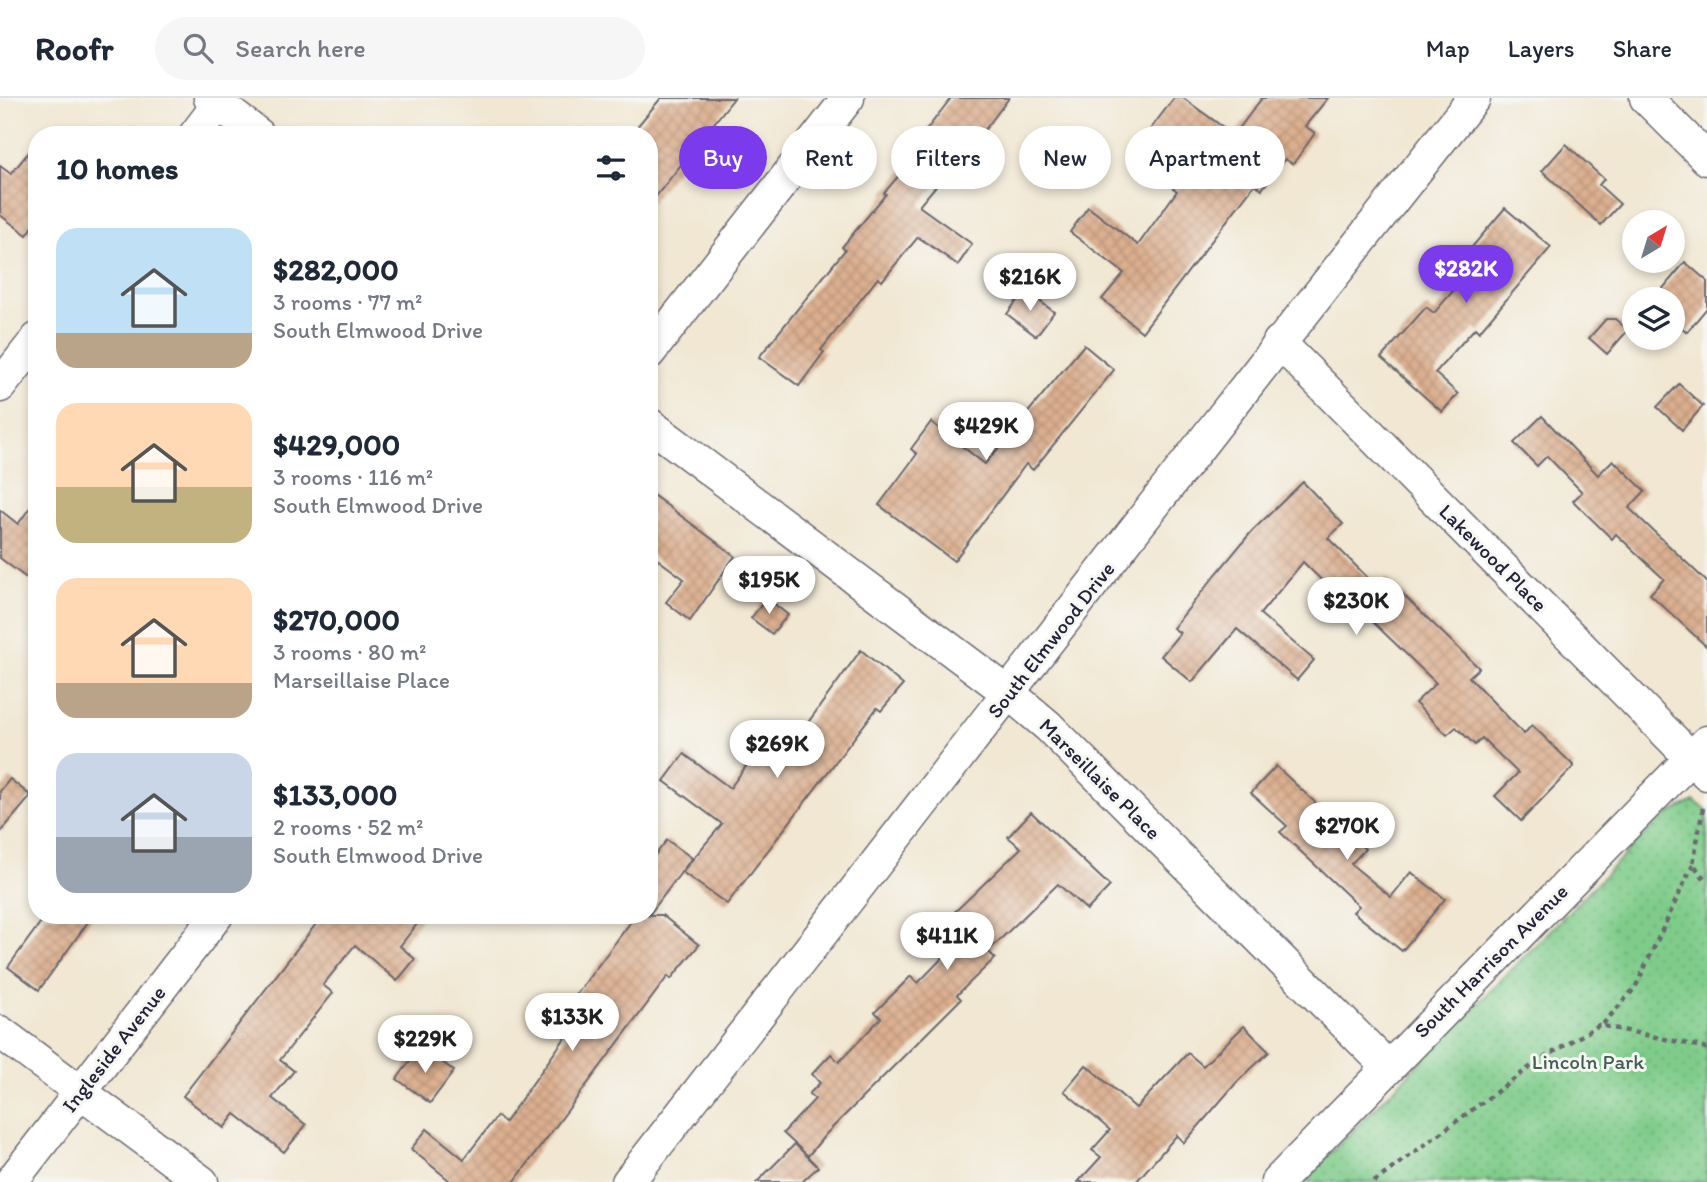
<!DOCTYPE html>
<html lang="en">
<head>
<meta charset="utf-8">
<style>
  body { margin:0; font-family:Itim,sans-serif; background:#f6f6f7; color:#1f2937; height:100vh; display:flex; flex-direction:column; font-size:26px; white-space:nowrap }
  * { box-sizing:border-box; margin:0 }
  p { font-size:23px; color:#747a83 }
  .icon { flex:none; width:38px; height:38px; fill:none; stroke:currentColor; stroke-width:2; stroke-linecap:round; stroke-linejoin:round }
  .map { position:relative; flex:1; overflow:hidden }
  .side { position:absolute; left:28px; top:28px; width:630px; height:798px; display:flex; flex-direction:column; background:#fff; border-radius:28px; box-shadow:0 4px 10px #0003 }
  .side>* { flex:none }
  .hud { position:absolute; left:679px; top:28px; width:665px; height:63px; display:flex; gap:14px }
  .needle { width:46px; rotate:38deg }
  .tools { position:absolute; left:1622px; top:112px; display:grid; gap:14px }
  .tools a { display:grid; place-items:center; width:63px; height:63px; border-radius:50%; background:#fff; box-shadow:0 4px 10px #0003; font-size:35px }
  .price { position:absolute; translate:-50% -60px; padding:0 16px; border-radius:24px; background:#fff; color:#222; font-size:23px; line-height:46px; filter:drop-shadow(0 2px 4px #0008) }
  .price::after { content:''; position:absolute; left:50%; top:42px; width:21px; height:16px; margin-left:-10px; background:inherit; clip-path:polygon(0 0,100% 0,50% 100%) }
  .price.on { background:#7c3aed; color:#fff }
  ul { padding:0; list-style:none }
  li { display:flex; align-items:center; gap:21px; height:175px; padding:0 28px }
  li span { display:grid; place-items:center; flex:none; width:196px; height:140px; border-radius:21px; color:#555 }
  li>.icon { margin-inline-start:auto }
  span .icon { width:84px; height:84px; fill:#fffc; stroke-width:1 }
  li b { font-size:30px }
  h2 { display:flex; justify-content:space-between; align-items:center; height:84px; padding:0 28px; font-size:30px }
  .chip { padding:0 24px; border-radius:32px; background:#fff; box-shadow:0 4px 10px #0003; font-size:24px; line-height:63px }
  .chip.on { background:#7c3aed; color:#fff }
  header { display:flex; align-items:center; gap:42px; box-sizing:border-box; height:98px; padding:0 35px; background:#fff; border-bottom:2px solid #e0e1e3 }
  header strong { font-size:33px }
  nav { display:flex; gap:38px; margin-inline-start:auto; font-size:24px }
  .search { width:490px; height:63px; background:#f6f6f7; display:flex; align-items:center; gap:18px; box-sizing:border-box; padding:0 24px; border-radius:38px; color:#747a83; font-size:26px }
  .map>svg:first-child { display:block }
  .green { fill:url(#green-dots); stroke:#507762; stroke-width:2 }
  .building { fill:url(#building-cross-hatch) }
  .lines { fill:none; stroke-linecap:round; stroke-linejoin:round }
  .minor-casing { stroke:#6a6770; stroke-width:35 }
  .path { stroke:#6a6770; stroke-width:4.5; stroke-dasharray:5 5; stroke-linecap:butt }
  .minor { stroke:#fff; stroke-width:32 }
  .labels { text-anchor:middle; stroke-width:6; stroke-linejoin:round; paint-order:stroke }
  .street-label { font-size:21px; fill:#22223b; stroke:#f6f6f2 }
  .park-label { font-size:21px; fill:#435e57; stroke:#f6f6f2 }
</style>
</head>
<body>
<header>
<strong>Roofr</strong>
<div class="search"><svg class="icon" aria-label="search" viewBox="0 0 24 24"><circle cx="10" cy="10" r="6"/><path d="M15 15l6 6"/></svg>Search here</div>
<nav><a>Map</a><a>Layers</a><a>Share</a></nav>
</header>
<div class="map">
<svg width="1707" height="1084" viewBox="0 0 1707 1084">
  <defs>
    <pattern id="green-dots" width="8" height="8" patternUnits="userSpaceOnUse" patternTransform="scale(1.75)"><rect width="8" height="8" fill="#7fcc8a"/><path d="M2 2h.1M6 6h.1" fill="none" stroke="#6daf78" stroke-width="1.8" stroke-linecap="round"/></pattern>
    <pattern id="building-cross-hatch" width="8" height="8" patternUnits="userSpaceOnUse" patternTransform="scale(1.75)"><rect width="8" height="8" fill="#dbaf8f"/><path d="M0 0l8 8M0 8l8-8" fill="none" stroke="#bc967c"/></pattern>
  </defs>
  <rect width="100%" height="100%" fill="#f6f6f2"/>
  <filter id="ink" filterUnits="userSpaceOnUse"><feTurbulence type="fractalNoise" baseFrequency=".0143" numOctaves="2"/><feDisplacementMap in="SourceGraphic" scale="14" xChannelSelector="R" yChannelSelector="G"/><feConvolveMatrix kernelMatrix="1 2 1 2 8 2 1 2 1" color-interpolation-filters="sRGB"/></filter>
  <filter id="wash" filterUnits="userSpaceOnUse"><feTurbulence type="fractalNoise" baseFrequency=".00686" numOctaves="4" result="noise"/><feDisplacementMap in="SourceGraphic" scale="28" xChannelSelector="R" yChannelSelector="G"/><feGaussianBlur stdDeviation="1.57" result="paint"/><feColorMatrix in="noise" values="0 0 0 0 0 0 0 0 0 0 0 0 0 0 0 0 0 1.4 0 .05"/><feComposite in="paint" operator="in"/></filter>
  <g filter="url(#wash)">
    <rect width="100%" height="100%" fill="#f1e7d2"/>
    <!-- green -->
    <polygon class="green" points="1694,703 1707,712 1707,1084 1302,1084 1661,720"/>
    <g id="blocks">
      <!-- building -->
      <g class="building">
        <polygon points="661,0 734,0 649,107 649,37 630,37"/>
        <polygon points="951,0 1009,0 958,67 955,65 919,108 972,146 958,167 918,139 882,183 878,180 821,252 824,254 799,288 759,259 845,152 842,149 886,96 884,95 927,44 921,39"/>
        <polygon points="1174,0 1183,0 1234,37 1262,0 1328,0 1305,28 1315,35 1293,66 1285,61 1262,91 1255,86 1142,234 1102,201 1124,175 1070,134 1088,109 1138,147 1177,93 1130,58"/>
        <polygon points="37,44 37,123 27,137 0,117 0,68 11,76"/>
        <polygon points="1566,46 1604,81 1599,87 1620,106 1601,127 1542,73"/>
        <polygon points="1505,110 1551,149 1479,234 1475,230 1435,275 1458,296 1442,314 1381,260 1426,209 1434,215 1467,177 1456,168"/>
        <polygon points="1685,164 1707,183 1707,210 1687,234 1673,222 1673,201 1654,201"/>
        <polygon points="1025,192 1054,214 1036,238 1007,216"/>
        <polygon points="1606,221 1615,221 1628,232 1607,256 1589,240"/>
        <polygon points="1084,247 1114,272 1033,372 1026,366 954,463 879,407 917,356 911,351 931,324 985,366"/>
        <polygon points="1679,286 1703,308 1682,332 1657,309"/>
        <polygon points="1542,318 1598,377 1613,362 1645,393 1629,410 1707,484 1707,549 1650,496 1664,481 1616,436 1612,441 1573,403 1582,394 1547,358 1537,368 1514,345"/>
        <polygon points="1303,384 1343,426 1328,440 1377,489 1386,480 1479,570 1469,579 1524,636 1532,627 1574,668 1521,723 1495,698 1518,675 1482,640 1475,647 1456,629 1447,637 1415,605 1436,585 1345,497 1341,501 1303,464 1260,516 1314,562 1297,582 1237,531 1192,584 1161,558 1180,535 1173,530 1213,480 1252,433"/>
        <polygon points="649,394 735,458 690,523 666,504 684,481 649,455"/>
        <polygon points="37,400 37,488 0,460 0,412 18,426"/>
        <polygon points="767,500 788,517 772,536 751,520"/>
        <polygon points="861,552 903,587 881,613 877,610 727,806 682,774 722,726 664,683 684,656 730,690 771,634 790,649"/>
        <polygon points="1276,668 1365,751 1351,766 1391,799 1411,774 1445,801 1402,853 1353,814 1359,808 1280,734 1287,728 1251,695"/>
        <polygon points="10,681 31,698 0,735 0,693"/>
        <polygon points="1031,714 1110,788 1087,812 1058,786 988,853 995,860 957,897 961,901 826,1036 808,1058 783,1035 815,1001 809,996 820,985 812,976 831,956 839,964 881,920 875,914 911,878 918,885 951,851 934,834 1021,750 1008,739"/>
        <polygon points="667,742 692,760 649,817 649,765"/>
        <polygon points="46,817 93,817 39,892 8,869"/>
        <polygon points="323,817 424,817 400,848 415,861 397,883 355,847 323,887 333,895 280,962 294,973 272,1000 306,1027 284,1054 235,1016 224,1030 183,998"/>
        <polygon points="636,817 662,817 699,847 671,881 668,878 514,1084 447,1084 449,1082 411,1051 427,1031 464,1061 497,1018 505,1024 577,923 564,913"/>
        <polygon points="1244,928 1269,954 1237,984 1184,1045 1177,1037 1136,1084 1078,1084 1101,1059 1092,1052 1110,1032 1064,993 1086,967 1136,1010 1188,955 1203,968"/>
        <polygon points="421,948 454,973 430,1005 397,981"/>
        <polygon points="795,1046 818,1069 802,1084 757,1084"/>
      </g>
    </g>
  </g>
  <g filter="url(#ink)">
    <use href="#blocks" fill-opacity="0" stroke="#6a6770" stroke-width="2"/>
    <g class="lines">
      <defs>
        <g id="minor">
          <polyline points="210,0 259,37"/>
          <polyline points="1646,0 1707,61"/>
          <polyline points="195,37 223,0"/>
          <polyline points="1279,244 1707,676"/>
          <polyline points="649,255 848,0"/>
          <polyline points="0,288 37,241"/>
          <polyline points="649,326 1010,596 1048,628 1387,968"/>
          <polyline points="0,934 202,1084"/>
          <polyline points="11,1084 217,817"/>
          <path d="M628,1084C911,723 1188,358 1474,0"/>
          <polyline points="1277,1084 1707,644"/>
        </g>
      </defs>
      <!-- minor casing -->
      <use href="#minor" class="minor-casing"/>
      <!-- path -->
      <g class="path">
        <polyline points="1703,710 1693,766 1707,784"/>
        <polyline points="1603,926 1635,890 1693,766"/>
        <polyline points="1374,1084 1537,964 1599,927 1707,950"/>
      </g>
      <!-- minor -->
      <use href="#minor" class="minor"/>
    </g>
  </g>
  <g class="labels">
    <!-- street labels -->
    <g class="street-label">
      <text transform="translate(1493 460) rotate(45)" y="7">Lakewood Place</text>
      <text transform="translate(1051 542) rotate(-52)" y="7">South Elmwood Drive</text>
      <text transform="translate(1100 681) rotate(45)" y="7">Marseillaise Place</text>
      <text transform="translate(1491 863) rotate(-45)" y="7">South Harrison Avenue</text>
      <text transform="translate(114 951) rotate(-52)" y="7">Ingleside Avenue</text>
    </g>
    <!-- park labels -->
    <g class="park-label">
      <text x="1588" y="971">Lincoln Park</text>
    </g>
  </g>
</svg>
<div class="tools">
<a><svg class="needle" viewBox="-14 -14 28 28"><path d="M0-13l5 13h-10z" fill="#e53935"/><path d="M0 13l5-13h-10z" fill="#747a83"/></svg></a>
<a><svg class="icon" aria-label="layers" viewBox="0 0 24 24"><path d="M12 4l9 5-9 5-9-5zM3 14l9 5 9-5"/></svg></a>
</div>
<b class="price on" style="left:1466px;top:207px">$282K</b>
<b class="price" style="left:1030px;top:215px">$216K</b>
<b class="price" style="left:986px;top:364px">$429K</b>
<b class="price" style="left:769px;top:518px">$195K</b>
<b class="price" style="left:1356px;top:539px">$230K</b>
<b class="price" style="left:777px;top:682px">$269K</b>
<b class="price" style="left:1347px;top:764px">$270K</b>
<b class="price" style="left:947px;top:874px">$411K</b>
<b class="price" style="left:572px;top:955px">$133K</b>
<b class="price" style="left:425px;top:977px">$229K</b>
<div class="hud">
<a class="chip on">Buy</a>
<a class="chip">Rent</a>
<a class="chip">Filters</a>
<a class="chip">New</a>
<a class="chip">Apartment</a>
</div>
<section class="side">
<h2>10 homes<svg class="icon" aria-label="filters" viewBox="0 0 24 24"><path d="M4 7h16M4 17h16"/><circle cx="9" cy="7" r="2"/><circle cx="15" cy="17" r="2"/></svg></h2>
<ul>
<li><span style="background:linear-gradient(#bfe0f5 75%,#b9a48a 0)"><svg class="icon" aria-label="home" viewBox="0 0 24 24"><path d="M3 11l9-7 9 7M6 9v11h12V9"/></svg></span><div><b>$282,000</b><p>3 rooms · 77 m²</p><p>South Elmwood Drive</p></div></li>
<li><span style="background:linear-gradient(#ffd9b3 60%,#c2b280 0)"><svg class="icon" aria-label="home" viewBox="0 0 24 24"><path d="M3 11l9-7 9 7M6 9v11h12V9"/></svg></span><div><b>$429,000</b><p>3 rooms · 116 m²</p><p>South Elmwood Drive</p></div></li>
<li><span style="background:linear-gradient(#ffd9b3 75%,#b9a48a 0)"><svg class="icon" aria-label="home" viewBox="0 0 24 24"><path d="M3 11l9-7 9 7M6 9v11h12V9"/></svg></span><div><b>$270,000</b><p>3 rooms · 80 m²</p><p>Marseillaise Place</p></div></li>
<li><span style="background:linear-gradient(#c9d6e8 60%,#9aa5b1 0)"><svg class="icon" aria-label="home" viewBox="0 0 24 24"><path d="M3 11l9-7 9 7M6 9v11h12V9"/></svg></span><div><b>$133,000</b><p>2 rooms · 52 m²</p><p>South Elmwood Drive</p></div></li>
</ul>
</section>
</div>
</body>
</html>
